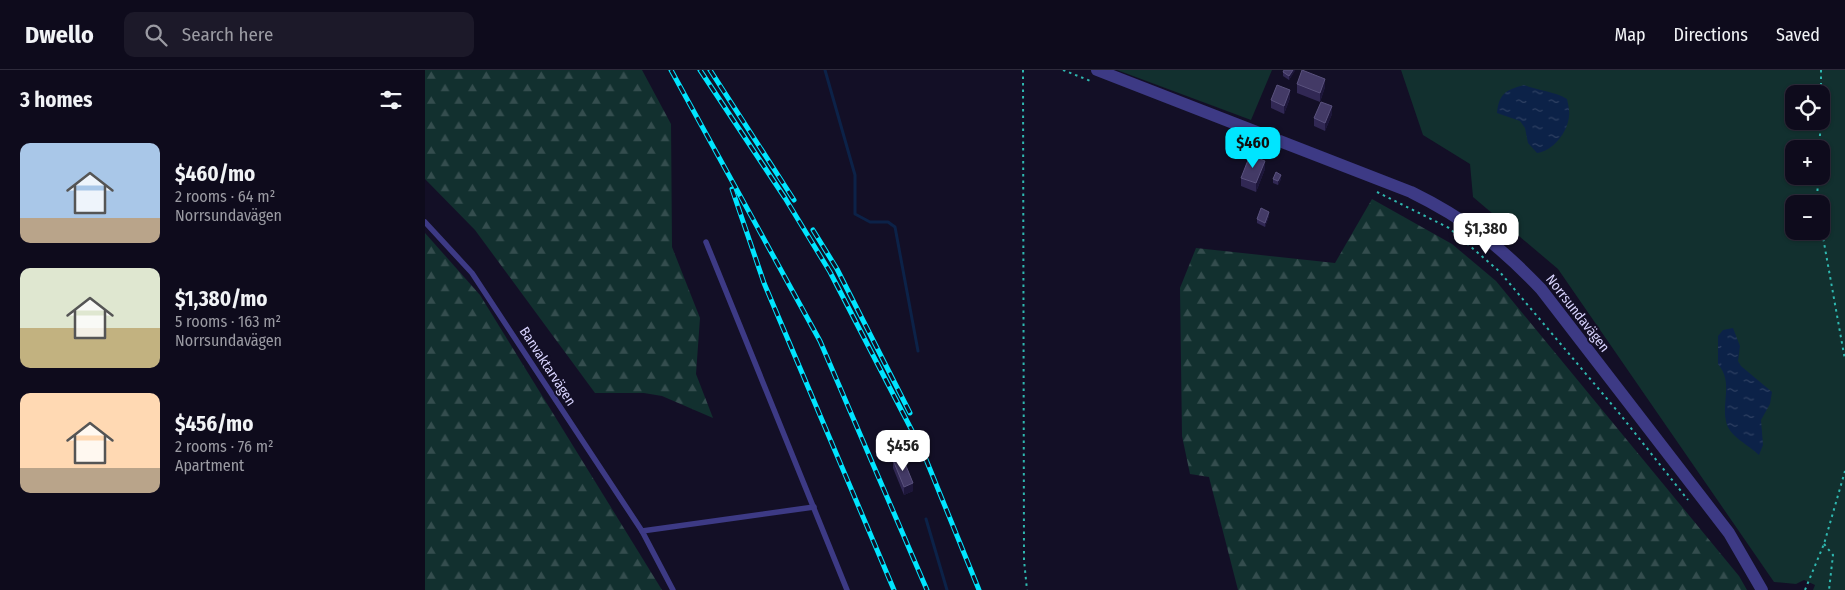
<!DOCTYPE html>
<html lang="en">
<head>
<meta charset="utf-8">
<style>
  body { margin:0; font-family:"Fira Sans Condensed",sans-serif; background:#1c1929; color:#f1f3f6; height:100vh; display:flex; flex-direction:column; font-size:19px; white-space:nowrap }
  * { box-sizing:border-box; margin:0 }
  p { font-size:16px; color:#9b9ba3 }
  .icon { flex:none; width:28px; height:28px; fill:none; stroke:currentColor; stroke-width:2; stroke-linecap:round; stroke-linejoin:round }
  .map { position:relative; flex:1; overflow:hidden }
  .side { display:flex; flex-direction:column; background:#0e0b1c; width:425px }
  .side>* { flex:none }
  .buttons { position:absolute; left:1360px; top:15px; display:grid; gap:10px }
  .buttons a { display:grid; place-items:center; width:45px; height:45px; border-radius:10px; background:#0e0b1c; box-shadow:0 1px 4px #0004,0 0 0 1px #2e2b3b; font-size:25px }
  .price { position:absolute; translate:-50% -42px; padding:0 11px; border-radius:10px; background:#fff; color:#222; font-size:16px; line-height:32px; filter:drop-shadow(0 1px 2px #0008) }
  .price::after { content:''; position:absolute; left:50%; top:30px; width:15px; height:11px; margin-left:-8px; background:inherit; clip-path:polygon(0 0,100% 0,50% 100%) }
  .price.selected { background:#00e5ff; color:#111 }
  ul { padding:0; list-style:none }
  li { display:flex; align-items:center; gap:15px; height:125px; padding:0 20px }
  li span { display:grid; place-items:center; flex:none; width:140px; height:100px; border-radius:10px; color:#555 }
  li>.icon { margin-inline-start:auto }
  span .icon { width:60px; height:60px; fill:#fffc; stroke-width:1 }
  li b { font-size:21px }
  h2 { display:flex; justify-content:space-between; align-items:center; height:60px; padding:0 20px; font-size:21px }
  header { display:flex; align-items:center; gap:30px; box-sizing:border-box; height:70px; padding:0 25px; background:#0e0b1c; border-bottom:1px solid #2e2b3b }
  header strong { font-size:24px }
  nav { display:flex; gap:28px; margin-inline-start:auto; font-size:18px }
  .search { width:350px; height:45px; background:#1c1929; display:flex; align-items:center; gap:12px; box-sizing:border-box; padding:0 18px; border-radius:10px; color:#9b9ba3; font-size:19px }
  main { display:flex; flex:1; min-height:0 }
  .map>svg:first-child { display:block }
  .green { fill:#12302f; fill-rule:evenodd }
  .forest { fill:url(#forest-firs) }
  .water { fill:url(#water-ripples) }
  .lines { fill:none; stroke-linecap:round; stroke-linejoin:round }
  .stream { stroke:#0c2248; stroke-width:3 }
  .path { stroke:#2fb8b0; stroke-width:2; stroke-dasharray:2.5 4; stroke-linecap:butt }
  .service { stroke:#3d3a85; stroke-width:5.5 }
  .tertiary { stroke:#3d3a85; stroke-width:12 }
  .rail-casing { stroke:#00e5ff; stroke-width:5 }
  .rail { stroke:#130f26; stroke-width:3; stroke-dasharray:9; stroke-linecap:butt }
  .wall { fill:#312854 }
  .shaded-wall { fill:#1d163a }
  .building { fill:#433a66; stroke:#5a527e }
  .labels { text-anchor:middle; stroke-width:4; stroke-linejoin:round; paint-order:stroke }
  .street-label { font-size:14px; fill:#d9d4ff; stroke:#130f26 }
</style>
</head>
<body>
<header>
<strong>Dwello</strong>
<div class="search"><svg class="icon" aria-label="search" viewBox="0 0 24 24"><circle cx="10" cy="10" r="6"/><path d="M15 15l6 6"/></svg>Search here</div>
<nav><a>Map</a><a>Directions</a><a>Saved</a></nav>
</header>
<main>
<section class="side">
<h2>3 homes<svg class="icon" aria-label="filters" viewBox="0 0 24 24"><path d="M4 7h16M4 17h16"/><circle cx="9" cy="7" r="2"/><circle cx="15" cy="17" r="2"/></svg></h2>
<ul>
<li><span style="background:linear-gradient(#a9c7e8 75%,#b9a48a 0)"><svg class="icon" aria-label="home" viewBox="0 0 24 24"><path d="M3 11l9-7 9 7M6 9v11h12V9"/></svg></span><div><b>$460/mo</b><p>2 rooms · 64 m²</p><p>Norrsundavägen</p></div></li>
<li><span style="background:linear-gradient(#dfe7d0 60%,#c2b280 0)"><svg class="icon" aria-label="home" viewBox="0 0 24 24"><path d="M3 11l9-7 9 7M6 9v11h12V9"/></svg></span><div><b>$1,380/mo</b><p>5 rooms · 163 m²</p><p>Norrsundavägen</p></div></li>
<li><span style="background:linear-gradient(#ffd9b3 75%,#b9a48a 0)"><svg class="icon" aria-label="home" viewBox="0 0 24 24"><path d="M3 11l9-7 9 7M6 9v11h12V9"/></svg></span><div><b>$456/mo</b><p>2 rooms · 76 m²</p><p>Apartment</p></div></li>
</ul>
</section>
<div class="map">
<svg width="1420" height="520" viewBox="0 0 1420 520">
  <defs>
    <pattern id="forest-firs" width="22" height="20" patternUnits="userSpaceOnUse" patternTransform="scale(1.25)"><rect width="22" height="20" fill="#12302f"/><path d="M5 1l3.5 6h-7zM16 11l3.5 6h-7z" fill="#344d4e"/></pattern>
    <pattern id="water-ripples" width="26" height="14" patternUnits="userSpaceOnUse" patternTransform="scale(1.25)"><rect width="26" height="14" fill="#0c2248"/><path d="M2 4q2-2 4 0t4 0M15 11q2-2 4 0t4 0" fill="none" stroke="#2f4163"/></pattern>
  </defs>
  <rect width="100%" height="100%" fill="#130f26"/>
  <!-- green -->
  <g class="green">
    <polygon points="692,0 847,0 826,50"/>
    <path d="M976,0H1420V520H1388L1390,515L1379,510L1371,514L1349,512L1133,199L1048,127L1045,94L998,65ZM1369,24H1396V51H1369ZM1369,79H1396V106H1369ZM1369,134H1396V161H1369Z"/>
  </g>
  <!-- forest -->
  <g class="forest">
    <polygon points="0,0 217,0 246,54 247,177 275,248 271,304 288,348 237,326 219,323 170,323 50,160 0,109"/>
    <polygon points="947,129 1027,174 1071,211 1314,506 1322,520 813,520 784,407 765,404 757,366 755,218 771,178 910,193"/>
    <polygon points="0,163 55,225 237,520 0,520"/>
  </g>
  <!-- water -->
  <g class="water">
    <path d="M1099,15C1114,21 1129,21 1142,29C1143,34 1145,41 1144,46C1143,62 1128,81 1112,83L1103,73L1100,58L1095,51L1072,43C1074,23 1081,20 1099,15Z"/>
    <path d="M1308,258L1315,276L1313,291L1316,296L1347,322L1345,334L1336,350L1338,375L1334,385C1324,375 1303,366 1301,351C1297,330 1308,312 1293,294V266L1298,260Z"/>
  </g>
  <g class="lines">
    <!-- stream -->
    <g class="stream">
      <polyline points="400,0 430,105 430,144 445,152 463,152 470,157 493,281"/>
      <polyline points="501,449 522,520"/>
    </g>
    <!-- path -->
    <g class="path">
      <polyline points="598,0 599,490 602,520"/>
      <polyline points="638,0 668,12"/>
      <polyline points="1396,0 1396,41"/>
      <polyline points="1394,79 1396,51"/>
      <polyline points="952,122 1024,158 1074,201 1194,343 1263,430"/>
      <polyline points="1392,134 1393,106"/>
      <polyline points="1396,156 1420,290"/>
      <polyline points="1399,474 1408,485 1404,520"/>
      <polyline points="1380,520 1399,474 1420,401"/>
    </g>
    <!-- service -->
    <g class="service">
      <polyline points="0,152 47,203 217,461 248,520"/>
      <polyline points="281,172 422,520"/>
      <polyline points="217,461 389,437"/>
    </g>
    <!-- tertiary -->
    <path class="tertiary" d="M672,0L986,122C1041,149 1075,176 1116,219L1304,463L1337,520"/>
    <defs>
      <g id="rail">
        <polyline points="246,0 395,271 502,520"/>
        <polyline points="275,0 360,128 405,202 498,382 554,520"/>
        <polyline points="285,0 369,130"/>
        <polyline points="307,119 339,213 469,520"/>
        <polyline points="388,160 412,199 485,343"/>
      </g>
    </defs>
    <!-- rail casing -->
    <use href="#rail" class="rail-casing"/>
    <!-- rail -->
    <use href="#rail" class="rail"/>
  </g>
  <!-- wall -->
  <g class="wall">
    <polygon points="870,0 864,10 858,6 858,2"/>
    <polygon points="872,14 900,17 895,32 872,23"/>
    <polygon points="865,28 859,44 846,38 846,30"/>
    <polygon points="907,44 900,61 889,56 889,48"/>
    <polygon points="840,99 831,122 816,116 816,108"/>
    <polygon points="848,109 856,109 853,115 848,113"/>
    <polygon points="844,146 840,157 832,153 832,149"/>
    <polygon points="458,373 474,387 488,421 479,425 468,398 468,391 463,393 458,381"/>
  </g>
  <!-- shaded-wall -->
  <g class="shaded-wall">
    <polygon points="868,0 870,0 870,1 864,10 864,6"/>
    <polygon points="900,9 900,17 895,32 895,23"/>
    <polygon points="865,20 865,28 859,44 859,36"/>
    <polygon points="907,36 907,44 900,61 900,53"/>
    <polygon points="840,91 840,99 831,122 831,113"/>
    <polygon points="856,105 856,109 853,115 853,111"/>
    <polygon points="844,142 844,146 840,157 840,153"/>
    <polygon points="474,380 474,388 463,393 463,385"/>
    <polygon points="488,413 488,421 479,425 479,417"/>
  </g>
  <!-- building -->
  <g class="building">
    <polygon points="859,0 868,0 864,6 858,2"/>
    <polygon points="877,0 900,9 895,23 872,14"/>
    <polygon points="852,15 865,20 859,36 846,30"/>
    <polygon points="896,32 907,36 900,53 889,48"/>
    <polygon points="825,85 840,91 831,113 816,108"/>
    <polygon points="851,102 856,105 853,111 848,109"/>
    <polygon points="836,138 844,142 840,153 832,149"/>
    <polygon points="469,369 474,380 463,385 458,373"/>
    <polygon points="477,386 488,413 479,417 468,390"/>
  </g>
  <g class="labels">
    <!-- street labels -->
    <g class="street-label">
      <text transform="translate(1153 243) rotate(52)" y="5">Norrsundavägen</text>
      <text transform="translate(123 296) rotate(57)" y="5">Banvaktarvägen</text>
    </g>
  </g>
</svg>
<div class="buttons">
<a><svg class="icon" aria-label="locate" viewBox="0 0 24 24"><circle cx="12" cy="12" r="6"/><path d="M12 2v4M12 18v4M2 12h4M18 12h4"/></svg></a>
<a>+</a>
<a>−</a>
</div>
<b class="price selected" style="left:828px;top:99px">$460</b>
<b class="price" style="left:1061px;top:185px">$1,380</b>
<b class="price" style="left:478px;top:402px">$456</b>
</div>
</main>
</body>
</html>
